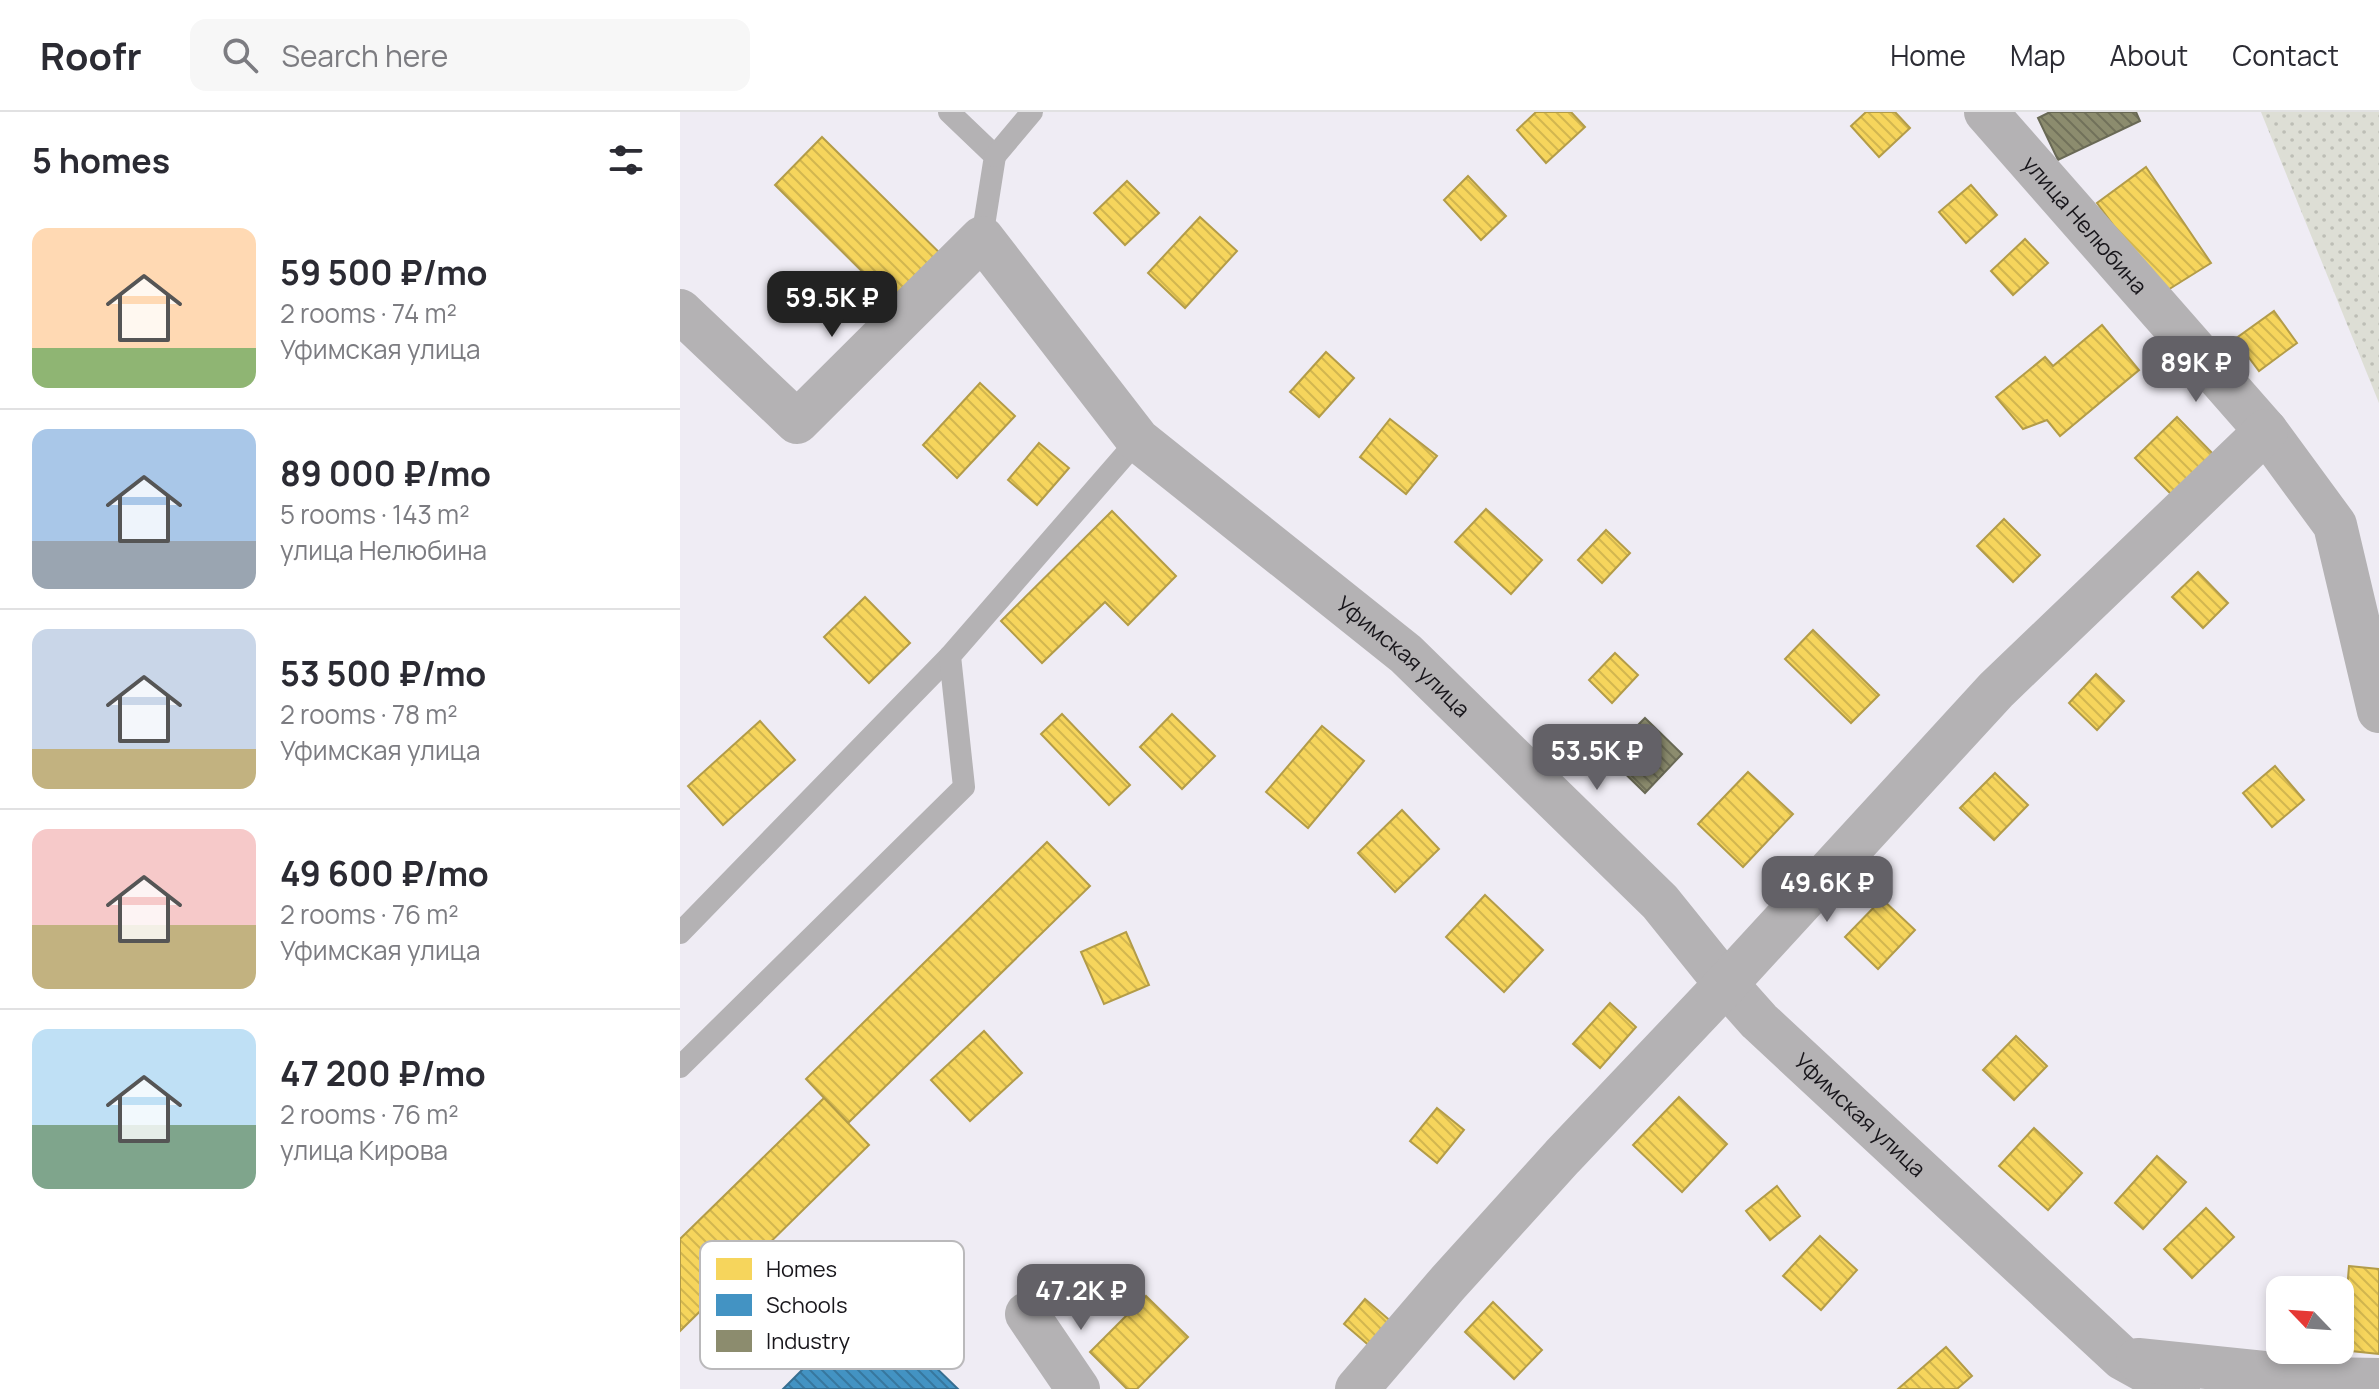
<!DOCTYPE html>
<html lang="en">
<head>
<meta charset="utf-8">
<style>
  body { margin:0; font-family:Manrope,sans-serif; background:#f7f7f7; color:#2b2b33; height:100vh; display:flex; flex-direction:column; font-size:30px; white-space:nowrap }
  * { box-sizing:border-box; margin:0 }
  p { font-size:26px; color:#7c7c81 }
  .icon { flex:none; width:44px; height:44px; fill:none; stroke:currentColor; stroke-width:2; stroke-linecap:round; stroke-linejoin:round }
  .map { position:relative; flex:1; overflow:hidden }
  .sheet { display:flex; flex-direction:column; background:#fff; width:680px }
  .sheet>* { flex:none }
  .needle { width:52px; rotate:295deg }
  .buttons { position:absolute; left:1586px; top:1164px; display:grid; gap:16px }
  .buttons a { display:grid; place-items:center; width:88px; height:88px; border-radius:16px; background:#fff; box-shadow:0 4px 12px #0003; font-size:40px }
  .price { position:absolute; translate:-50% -68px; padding:0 18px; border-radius:16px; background:#636167; color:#fff; font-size:26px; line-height:52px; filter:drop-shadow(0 2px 4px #0008) }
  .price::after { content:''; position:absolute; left:50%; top:48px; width:24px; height:18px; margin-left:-12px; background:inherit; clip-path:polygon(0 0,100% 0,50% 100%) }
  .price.active { background:#222; color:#fff }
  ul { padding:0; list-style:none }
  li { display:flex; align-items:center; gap:24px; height:200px; padding:0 32px }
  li+li { border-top:2px solid #e1e1e2 }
  li span { display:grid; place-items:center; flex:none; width:224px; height:160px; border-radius:16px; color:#555 }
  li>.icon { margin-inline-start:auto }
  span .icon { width:96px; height:96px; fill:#fffc; stroke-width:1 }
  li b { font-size:34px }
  h2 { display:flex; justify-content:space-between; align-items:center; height:96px; padding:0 32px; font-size:34px }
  header { display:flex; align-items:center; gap:48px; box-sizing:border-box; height:112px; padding:0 40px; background:#fff; border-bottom:2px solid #e1e1e2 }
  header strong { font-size:38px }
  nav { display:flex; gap:44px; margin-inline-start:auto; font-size:28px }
  .search { width:560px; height:72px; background:#f7f7f7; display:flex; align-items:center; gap:20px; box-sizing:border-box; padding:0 28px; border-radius:16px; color:#7c7c81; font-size:30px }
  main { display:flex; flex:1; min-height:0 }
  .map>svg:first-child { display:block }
  .grass { fill:url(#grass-dots) }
  .homes { fill:url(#homes-back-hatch); stroke:#b39c48; stroke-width:2 }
  .schools { fill:url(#schools-back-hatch); stroke:#366e91; stroke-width:2 }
  .industry { fill:url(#industry-back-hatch); stroke:#696955; stroke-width:2 }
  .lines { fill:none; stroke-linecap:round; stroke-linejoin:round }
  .service { stroke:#b4b2b4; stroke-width:22 }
  .minor { stroke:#b4b2b4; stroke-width:44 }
  .labels { text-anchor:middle; stroke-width:8; stroke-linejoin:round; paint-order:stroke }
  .street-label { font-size:22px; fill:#18161b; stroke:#fff }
  .key { fill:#fff; stroke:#bab9bb; stroke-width:2 }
  .key-label { font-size:22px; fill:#18161b }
</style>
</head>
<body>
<header>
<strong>Roofr</strong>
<div class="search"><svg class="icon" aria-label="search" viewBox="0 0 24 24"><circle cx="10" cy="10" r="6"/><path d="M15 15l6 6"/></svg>Search here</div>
<nav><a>Home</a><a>Map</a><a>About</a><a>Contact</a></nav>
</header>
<main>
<section class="sheet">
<h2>5 homes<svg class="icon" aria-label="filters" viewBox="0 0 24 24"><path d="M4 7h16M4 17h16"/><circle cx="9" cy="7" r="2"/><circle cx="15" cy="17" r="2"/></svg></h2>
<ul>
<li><span style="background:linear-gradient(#ffd9b3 75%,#8fb573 0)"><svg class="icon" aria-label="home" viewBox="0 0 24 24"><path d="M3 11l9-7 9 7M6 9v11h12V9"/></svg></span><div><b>59 500 ₽/mo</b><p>2 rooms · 74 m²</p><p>Уфимская улица</p></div></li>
<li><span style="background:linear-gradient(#a9c7e8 70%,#9aa5b1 0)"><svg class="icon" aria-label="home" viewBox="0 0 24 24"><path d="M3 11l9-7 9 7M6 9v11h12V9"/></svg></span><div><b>89 000 ₽/mo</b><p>5 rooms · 143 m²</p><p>улица Нелюбина</p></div></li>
<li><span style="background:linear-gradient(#c9d6e8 75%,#c2b280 0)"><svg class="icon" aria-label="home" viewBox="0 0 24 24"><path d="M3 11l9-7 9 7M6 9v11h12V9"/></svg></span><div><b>53 500 ₽/mo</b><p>2 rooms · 78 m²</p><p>Уфимская улица</p></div></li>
<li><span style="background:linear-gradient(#f6c9c9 60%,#c2b280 0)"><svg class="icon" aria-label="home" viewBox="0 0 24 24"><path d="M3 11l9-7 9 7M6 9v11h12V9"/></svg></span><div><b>49 600 ₽/mo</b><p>2 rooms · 76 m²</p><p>Уфимская улица</p></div></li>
<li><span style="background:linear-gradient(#bfe0f5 60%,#7fa58c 0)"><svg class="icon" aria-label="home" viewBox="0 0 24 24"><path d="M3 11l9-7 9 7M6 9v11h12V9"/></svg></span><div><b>47 200 ₽/mo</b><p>2 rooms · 76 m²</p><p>улица Кирова</p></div></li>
</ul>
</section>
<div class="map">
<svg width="1699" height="1277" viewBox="0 0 1699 1277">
  <defs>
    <pattern id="grass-dots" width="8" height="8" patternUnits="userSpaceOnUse" patternTransform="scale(2)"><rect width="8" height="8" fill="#ddded5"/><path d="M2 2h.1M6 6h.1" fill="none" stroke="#bdbeb6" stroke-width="1.8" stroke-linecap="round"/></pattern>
    <pattern id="homes-back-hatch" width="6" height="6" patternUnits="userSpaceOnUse" patternTransform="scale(2)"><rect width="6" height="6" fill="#f6d55c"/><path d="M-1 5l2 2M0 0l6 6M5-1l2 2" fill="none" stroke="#d2b64f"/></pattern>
    <pattern id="schools-back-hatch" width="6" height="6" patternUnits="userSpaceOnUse" patternTransform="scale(2)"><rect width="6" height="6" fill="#4393c3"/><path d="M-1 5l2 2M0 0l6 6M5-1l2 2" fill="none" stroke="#37779e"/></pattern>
    <pattern id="industry-back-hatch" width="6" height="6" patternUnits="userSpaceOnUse" patternTransform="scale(2)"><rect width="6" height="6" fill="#8c8c6e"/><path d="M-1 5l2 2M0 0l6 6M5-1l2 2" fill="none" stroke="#71715a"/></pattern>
  </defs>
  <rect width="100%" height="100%" fill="#efecf4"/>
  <!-- grass -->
  <polygon class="grass" points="1581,0 1699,0 1699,291"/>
  <!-- homes -->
  <g class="homes">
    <polygon points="856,0 891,0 905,15 866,51 837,18"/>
    <polygon points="1186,0 1215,0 1230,16 1199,45 1171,14"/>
    <polygon points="142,25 277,158 229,206 95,73"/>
    <polygon points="1466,55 1531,151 1483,181 1417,91"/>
    <polygon points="788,64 826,104 801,128 764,88"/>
    <polygon points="447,69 479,101 445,133 414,101"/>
    <polygon points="1291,73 1317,103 1286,131 1259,100"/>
    <polygon points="520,105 557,139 505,196 468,161"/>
    <polygon points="1345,127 1368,151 1333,183 1311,159"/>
    <polygon points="1594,199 1617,231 1579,259 1555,227"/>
    <polygon points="1422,213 1459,258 1380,324 1367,308 1343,317 1316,285 1365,245 1373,254"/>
    <polygon points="646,240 674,266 639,305 610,280"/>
    <polygon points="300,271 335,304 277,366 243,333"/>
    <polygon points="1497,305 1535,344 1494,385 1455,346"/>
    <polygon points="710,307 757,344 726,382 680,345"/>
    <polygon points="359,331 389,356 357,393 328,368"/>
    <polygon points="806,397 862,448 831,482 775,430"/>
    <polygon points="432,399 496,464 448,513 425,490 362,551 321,509"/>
    <polygon points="1324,407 1360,443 1333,470 1297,434"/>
    <polygon points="926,418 950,441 922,471 898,448"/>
    <polygon points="1518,460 1548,491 1523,516 1492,485"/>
    <polygon points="185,485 230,531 189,571 144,525"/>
    <polygon points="1133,518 1199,583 1171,611 1105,547"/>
    <polygon points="935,541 958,563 932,591 909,568"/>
    <polygon points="1416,562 1444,589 1417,618 1389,591"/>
    <polygon points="382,602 450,673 429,693 361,622"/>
    <polygon points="492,602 535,644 502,677 460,635"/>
    <polygon points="80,609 115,648 43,713 8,674"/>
    <polygon points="642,614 684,649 628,716 586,680"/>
    <polygon points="1595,654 1624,688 1592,715 1563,681"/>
    <polygon points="1068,660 1113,702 1063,755 1018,712"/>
    <polygon points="1315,661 1348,693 1314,728 1280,696"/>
    <polygon points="722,698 759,737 715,780 678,741"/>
    <polygon points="367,730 410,774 168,1011 126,967"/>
    <polygon points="805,783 863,838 824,880 766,825"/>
    <polygon points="1202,787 1235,818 1198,857 1165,825"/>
    <polygon points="446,820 469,873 424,892 401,840"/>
    <polygon points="930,891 956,915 920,956 893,932"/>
    <polygon points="304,919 342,961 290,1009 251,968"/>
    <polygon points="1336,924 1367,954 1334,988 1303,958"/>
    <polygon points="999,985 1047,1032 1002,1080 953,1033"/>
    <polygon points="144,986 189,1033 0,1219 0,1127"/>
    <polygon points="757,996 784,1018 757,1051 730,1029"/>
    <polygon points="1354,1016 1402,1061 1368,1098 1319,1054"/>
    <polygon points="1477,1044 1506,1070 1463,1117 1435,1091"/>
    <polygon points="1097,1074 1120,1104 1090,1128 1066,1099"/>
    <polygon points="1526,1096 1554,1125 1512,1166 1484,1137"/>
    <polygon points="1140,1124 1177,1158 1141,1198 1103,1164"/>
    <polygon points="1669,1154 1699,1157 1699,1242 1662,1238"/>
    <polygon points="466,1184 508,1225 457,1277 447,1277 410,1240"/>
    <polygon points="685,1187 720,1217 699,1242 664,1212"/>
    <polygon points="813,1190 862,1238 834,1267 785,1220"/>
    <polygon points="1266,1235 1292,1264 1277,1277 1218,1277"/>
  </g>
  <!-- schools -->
  <polygon class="schools" points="213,1214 278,1277 103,1277 155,1225 179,1249"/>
  <!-- industry -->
  <g class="industry">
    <polygon points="1370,0 1456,0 1460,9 1378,48 1358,6"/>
    <polygon points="965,606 1002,642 965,681 927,644"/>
  </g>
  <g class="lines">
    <!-- service -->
    <g class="service">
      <polyline points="269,0 315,44 302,126"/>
      <polyline points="315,44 352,0"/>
      <polyline points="0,821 270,544"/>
      <polyline points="0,955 284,675 270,544 458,328"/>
    </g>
    <!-- minor -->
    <g class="minor">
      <path id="s1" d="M1306,0L1586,319L1655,413L1699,599"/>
      <path id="s2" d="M0,199L117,310L302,126L458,328L726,542L980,790L1046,872L1079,909L1442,1246L1498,1277"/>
      <polyline points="347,1202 398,1277"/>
      <polyline points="1458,1248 1643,1267 1699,1268"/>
      <polyline points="677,1277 768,1171 882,1045 1046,872 1316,578 1586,319"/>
    </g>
  </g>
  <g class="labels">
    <!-- street labels -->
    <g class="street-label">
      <text dy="8" stroke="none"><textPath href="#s1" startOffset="150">улица Нелюбина</textPath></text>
      <text dy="8" stroke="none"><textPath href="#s2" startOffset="1020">Уфимская улица</textPath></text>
      <text dy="8" stroke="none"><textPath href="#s2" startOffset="1668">Уфимская улица</textPath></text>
    </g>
  </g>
  <!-- legend -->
  <rect x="20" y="1129" width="264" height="128" rx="12" class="key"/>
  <rect x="36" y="1146" width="36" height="22" fill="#f6d55c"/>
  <rect x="36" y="1182" width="36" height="22" fill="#4393c3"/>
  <rect x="36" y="1218" width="36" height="22" fill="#8c8c6e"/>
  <g class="key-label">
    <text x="86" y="1165">Homes</text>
    <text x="86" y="1201">Schools</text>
    <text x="86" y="1237">Industry</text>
  </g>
</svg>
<div class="buttons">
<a><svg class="needle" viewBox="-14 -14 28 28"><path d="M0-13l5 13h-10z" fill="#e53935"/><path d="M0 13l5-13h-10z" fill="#7c7c81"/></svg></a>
</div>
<b class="price active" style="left:152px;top:227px">59.5K ₽</b>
<b class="price" style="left:1516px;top:292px">89K ₽</b>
<b class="price" style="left:917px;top:680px">53.5K ₽</b>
<b class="price" style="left:1147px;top:812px">49.6K ₽</b>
<b class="price" style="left:401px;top:1220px">47.2K ₽</b>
</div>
</main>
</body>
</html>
